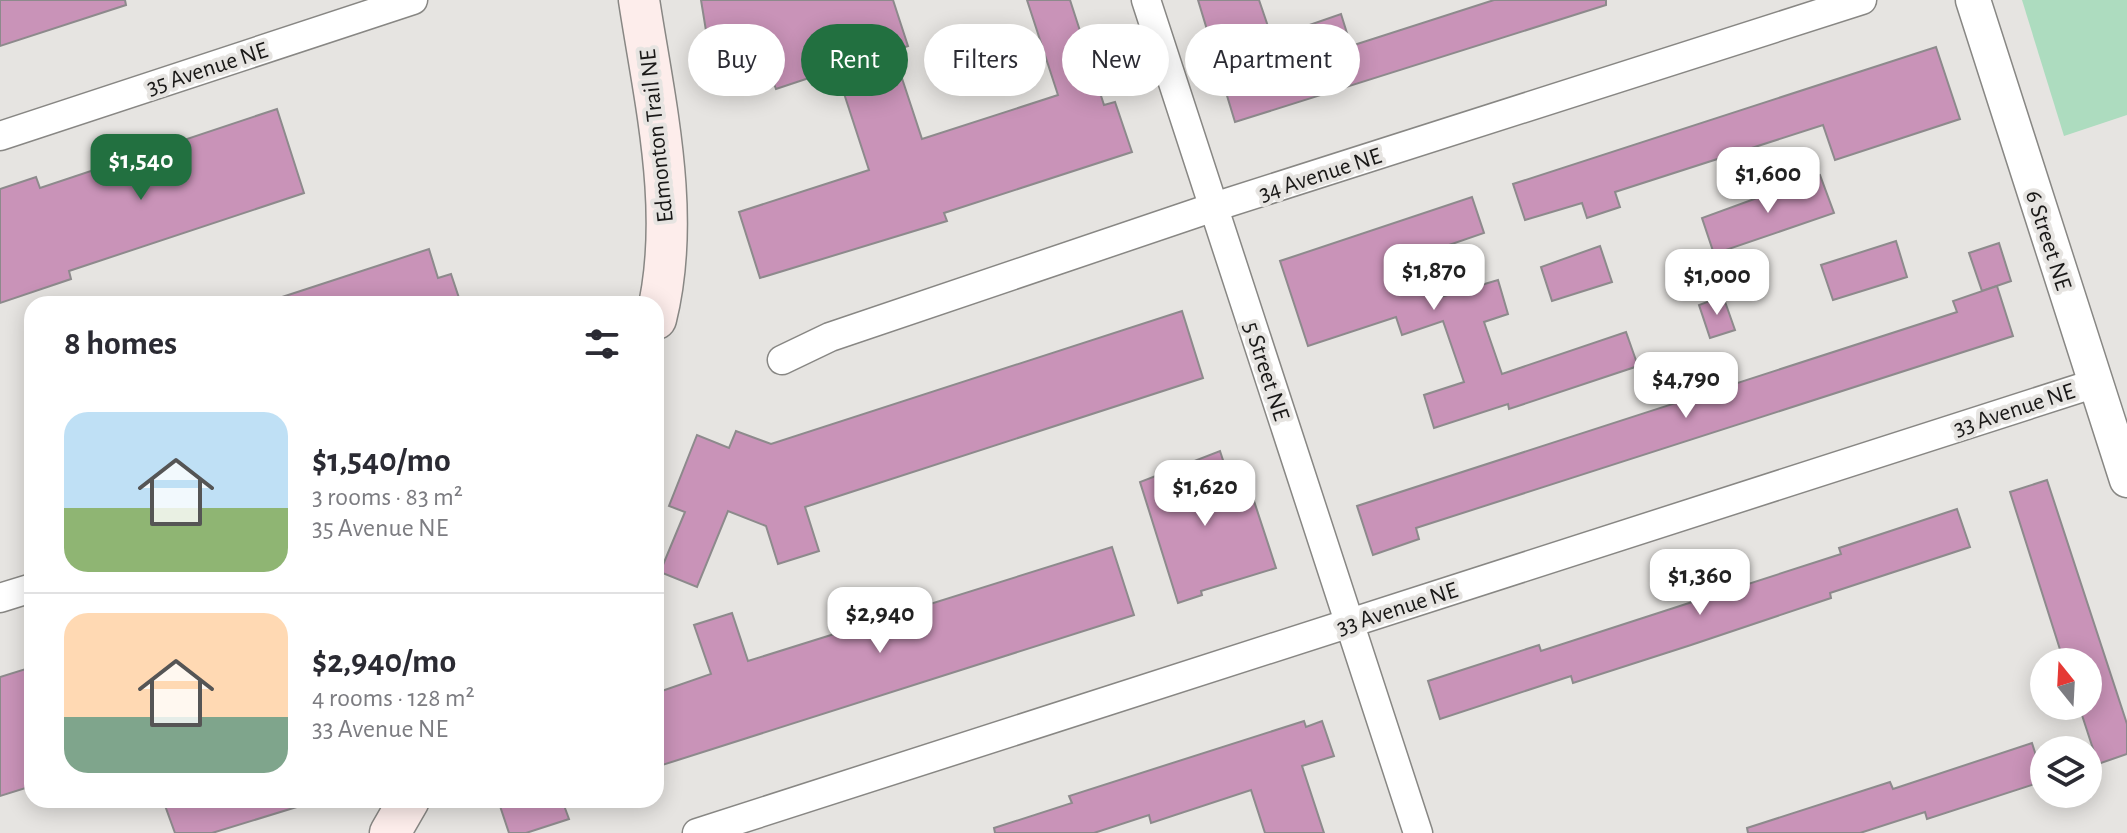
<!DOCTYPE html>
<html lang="en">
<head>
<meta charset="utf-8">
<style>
  body { margin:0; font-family:"Alegreya Sans",sans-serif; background:#f2f2f3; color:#2b2b33; height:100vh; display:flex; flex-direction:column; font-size:30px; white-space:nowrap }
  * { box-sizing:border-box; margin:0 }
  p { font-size:26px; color:#7c7c81 }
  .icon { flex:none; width:44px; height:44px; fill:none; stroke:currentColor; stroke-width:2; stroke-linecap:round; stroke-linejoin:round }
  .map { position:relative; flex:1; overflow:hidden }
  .sheet { position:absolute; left:24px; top:296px; width:640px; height:512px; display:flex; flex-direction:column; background:#fff; border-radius:24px; box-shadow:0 4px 20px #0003 }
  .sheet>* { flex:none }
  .top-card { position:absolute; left:688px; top:24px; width:760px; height:72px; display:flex; gap:16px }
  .needle { width:52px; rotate:342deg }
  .controls { position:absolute; left:2030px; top:648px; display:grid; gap:16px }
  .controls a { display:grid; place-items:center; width:72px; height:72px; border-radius:50%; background:#fff; box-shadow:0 4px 20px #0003; font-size:40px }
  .price { position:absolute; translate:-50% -68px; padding:0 18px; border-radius:16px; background:#fff; color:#222; font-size:26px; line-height:52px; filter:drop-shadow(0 2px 4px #0008) }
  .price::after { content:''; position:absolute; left:50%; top:48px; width:24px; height:18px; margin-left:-12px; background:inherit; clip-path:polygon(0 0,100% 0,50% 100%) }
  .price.active { background:#227040; color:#fff }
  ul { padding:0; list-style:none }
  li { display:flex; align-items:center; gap:24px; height:200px; padding:0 40px }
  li+li { border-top:2px solid #e1e1e2 }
  li span { display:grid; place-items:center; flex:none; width:224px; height:160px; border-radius:24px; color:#555 }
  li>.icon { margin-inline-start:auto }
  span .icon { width:96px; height:96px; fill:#fffc; stroke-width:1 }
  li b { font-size:34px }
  h2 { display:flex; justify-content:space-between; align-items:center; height:96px; padding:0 40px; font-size:34px }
  .pill { padding:0 28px; border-radius:36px; background:#fff; box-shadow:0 4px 20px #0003; font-size:28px; line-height:72px }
  .pill.active { background:#227040; color:#fff }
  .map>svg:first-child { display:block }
  .green { fill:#addcbf }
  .building { fill:#c993b8; stroke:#8d8a8c; stroke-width:2 }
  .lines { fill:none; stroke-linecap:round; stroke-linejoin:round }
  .minor-casing { stroke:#888784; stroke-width:31 }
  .tertiary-casing { stroke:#888784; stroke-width:37 }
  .secondary-casing { stroke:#888784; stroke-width:43 }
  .minor { stroke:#fff; stroke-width:28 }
  .tertiary { stroke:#fff; stroke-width:34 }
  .secondary { stroke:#fdedeb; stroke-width:40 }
  .labels { text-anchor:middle; stroke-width:8; stroke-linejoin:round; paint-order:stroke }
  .street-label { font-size:24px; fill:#191817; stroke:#e6e4e1 }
</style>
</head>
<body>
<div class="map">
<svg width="2127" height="833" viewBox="0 0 2127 833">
  <rect width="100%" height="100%" fill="#e6e4e1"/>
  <!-- green -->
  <polygon class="green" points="2022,0 2127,0 2127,115 2064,136"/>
  <!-- building -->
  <g class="building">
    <polygon points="0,0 125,0 126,5 0,46"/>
    <polygon points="701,0 893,0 908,46 893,51 922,139 1058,95 1027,0 1070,0 1104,105 1115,102 1132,152 944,213 947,221 760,278 739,212 869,170 836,69 776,89 768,68 715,86"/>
    <polygon points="1198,0 1259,0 1272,38 1341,14 1351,46 1494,0 1606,0 1606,5 1235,122"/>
    <polygon points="1936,47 1960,119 1835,160 1823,125 1615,192 1620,207 1587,218 1582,203 1525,220 1513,184"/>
    <polygon points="277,109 304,193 69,271 71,279 0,303 0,189 36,177 40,188"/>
    <polygon points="1820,175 1834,213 1714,254 1702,218"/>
    <polygon points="1472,197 1484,233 1420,255 1434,299 1498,280 1508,314 1484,322 1502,374 1626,332 1638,366 1509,409 1508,404 1434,428 1424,395 1464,382 1443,321 1402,335 1396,317 1308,346 1280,261"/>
    <polygon points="1896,241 1907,277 1833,300 1821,265"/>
    <polygon points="1999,243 2011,281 1982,291 1969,253"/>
    <polygon points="1600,246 1612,282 1552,301 1541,267"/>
    <polygon points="429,249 438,278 451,274 461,304 277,304 276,299"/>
    <polygon points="1997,286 2013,336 1416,528 1419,539 1373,555 1357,506 1957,312 1953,301"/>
    <polygon points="1723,296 1735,330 1710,338 1699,305"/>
    <polygon points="1182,311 1203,378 805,507 819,551 778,564 766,526 728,511 697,587 660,572 685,512 669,506 697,435 729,448 736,431 771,444"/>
    <polygon points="1220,451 1237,503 1253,498 1276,568 1201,591 1202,595 1178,603 1140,482"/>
    <polygon points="2047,480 2127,724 2127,754 2098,764 2079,706 2088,706 2088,662 2064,662 2010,492"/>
    <polygon points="1957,509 1970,547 1830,593 1831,598 1691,645 1573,683 1571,676 1440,719 1428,681 1539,645 1541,651 1686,604 1841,554 1839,548"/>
    <polygon points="1112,547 1134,615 656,767 656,693 711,674 694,625 732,613 748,661"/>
    <polygon points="32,667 32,786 0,796 0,677"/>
    <polygon points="1304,721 1306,727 1322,721 1334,756 1302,766 1324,833 1265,833 1251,790 1151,823 1149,815 1094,833 995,833 994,828 1072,803 1069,796"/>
    <polygon points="2032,743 2044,781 1927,819 1925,812 1860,833 1748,833 1747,828 1890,782 1893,789"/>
    <polygon points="163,800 299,800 300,806 212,833 175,833"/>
    <polygon points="498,800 562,800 569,819 526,833 509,833"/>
  </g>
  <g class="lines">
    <defs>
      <g id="minor">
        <polyline points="1146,0 1418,833"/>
        <polyline points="0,136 413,0"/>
        <polyline points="782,360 830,337 1214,207 1862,0"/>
        <polyline points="0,598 32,588"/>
        <polyline points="697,833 2096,383"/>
      </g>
      <polyline id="tertiary" points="1973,0 2127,480"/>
      <g id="secondary">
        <path d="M639,0C655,104 682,215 656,319"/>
        <polyline points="390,833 409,800"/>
      </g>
    </defs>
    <!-- minor casing -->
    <use href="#minor" class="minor-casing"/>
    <!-- tertiary casing -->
    <use href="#tertiary" class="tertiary-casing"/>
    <!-- secondary casing -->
    <use href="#secondary" class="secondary-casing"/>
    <!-- minor -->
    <use href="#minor" class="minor"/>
    <!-- tertiary -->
    <use href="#tertiary" class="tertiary"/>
    <!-- secondary -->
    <use href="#secondary" class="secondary"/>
  </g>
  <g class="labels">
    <!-- street labels -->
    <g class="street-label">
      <text transform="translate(207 68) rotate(-18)" y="8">35 Avenue NE</text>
      <text transform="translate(656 136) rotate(-96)" y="8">Edmonton Trail NE</text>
      <text transform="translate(1320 174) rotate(-18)" y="8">34 Avenue NE</text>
      <text transform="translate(2049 240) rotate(72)" y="8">6 Street NE</text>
      <text transform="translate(1267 371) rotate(72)" y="8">5 Street NE</text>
      <text transform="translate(2014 409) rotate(-18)" y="8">33 Avenue NE</text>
      <text transform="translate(1397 608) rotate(-18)" y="8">33 Avenue NE</text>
    </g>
  </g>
</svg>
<div class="controls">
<a><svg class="needle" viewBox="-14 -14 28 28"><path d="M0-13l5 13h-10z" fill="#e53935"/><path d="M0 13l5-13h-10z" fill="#7c7c81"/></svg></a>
<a><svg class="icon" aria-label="layers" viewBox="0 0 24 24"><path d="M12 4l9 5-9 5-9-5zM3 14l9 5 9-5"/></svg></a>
</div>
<b class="price active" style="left:141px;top:202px">$1,540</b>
<b class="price" style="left:1768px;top:215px">$1,600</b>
<b class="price" style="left:1434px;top:312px">$1,870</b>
<b class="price" style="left:1717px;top:317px">$1,000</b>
<b class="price" style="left:1686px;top:420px">$4,790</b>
<b class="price" style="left:1205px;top:528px">$1,620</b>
<b class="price" style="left:1700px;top:617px">$1,360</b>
<b class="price" style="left:880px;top:655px">$2,940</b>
<div class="top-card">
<a class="pill">Buy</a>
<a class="pill active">Rent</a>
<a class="pill">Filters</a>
<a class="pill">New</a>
<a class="pill">Apartment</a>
</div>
<section class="sheet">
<h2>8 homes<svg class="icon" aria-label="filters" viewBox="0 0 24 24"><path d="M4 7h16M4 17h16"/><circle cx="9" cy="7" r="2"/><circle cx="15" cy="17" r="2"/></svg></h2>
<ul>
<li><span style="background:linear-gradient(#bfe0f5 60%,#8fb573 0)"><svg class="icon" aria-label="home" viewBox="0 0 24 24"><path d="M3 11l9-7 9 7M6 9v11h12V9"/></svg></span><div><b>$1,540/mo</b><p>3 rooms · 83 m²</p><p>35 Avenue NE</p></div></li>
<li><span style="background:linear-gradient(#ffd9b3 65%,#7fa58c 0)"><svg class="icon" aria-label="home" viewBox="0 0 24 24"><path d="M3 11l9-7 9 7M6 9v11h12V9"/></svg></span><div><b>$2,940/mo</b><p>4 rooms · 128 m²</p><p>33 Avenue NE</p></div></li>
</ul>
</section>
</div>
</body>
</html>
